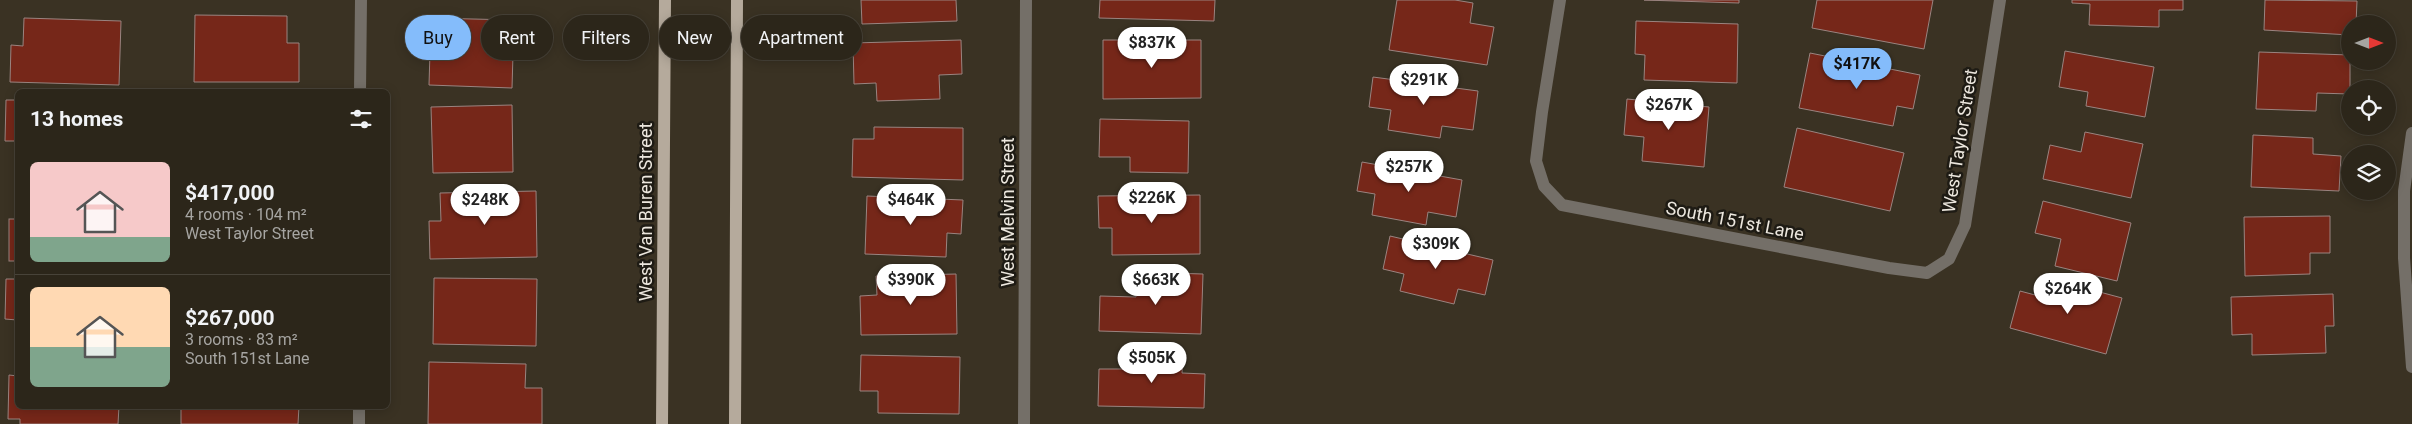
<!DOCTYPE html>
<html lang="en">
<head>
<meta charset="utf-8">
<style>
  body { margin:0; font-family:Roboto,sans-serif; background:#383227; color:#f1f3f6; height:100vh; display:flex; flex-direction:column; font-size:19px; white-space:nowrap }
  * { box-sizing:border-box; margin:0 }
  p { font-size:16px; color:#a6a5a2 }
  .icon { flex:none; width:28px; height:28px; fill:none; stroke:currentColor; stroke-width:2; stroke-linecap:round; stroke-linejoin:round }
  .map { position:relative; flex:1; overflow:hidden }
  .drawer { position:absolute; left:15px; top:89px; width:375px; height:320px; display:flex; flex-direction:column; background:#2c261a; border-radius:8px; box-shadow:0 2px 12px #0003,0 0 0 1px #484339 }
  .drawer>* { flex:none }
  .top-card { position:absolute; left:405px; top:15px; width:475px; height:45px; display:flex; gap:10px }
  .needle { width:32px; rotate:90deg }
  .tools { position:absolute; left:2341px; top:15px; display:grid; gap:10px }
  .tools a { display:grid; place-items:center; width:55px; height:55px; border-radius:50%; background:#2c261a; box-shadow:0 2px 12px #0003,0 0 0 1px #484339; font-size:25px }
  .price { position:absolute; translate:-50% -42px; padding:0 11px; border-radius:18px; background:#fff; color:#222; font-size:16px; line-height:32px; filter:drop-shadow(0 1px 2px #0008) }
  .price::after { content:''; position:absolute; left:50%; top:30px; width:15px; height:11px; margin-left:-8px; background:inherit; clip-path:polygon(0 0,100% 0,50% 100%) }
  .price.active { background:#84bcfb; color:#111 }
  ul { padding:0; list-style:none }
  li { display:flex; align-items:center; gap:15px; height:125px; padding:0 15px }
  li+li { border-top:1px solid #484339 }
  li span { display:grid; place-items:center; flex:none; width:140px; height:100px; border-radius:8px; color:#555 }
  li>.icon { margin-inline-start:auto }
  span .icon { width:60px; height:60px; fill:#fffc; stroke-width:1 }
  li b { font-size:21px }
  h2 { display:flex; justify-content:space-between; align-items:center; height:60px; padding:0 15px; font-size:21px }
  .tag { padding:0 18px; border-radius:22px; background:#2c261a; box-shadow:0 2px 12px #0003,0 0 0 1px #484339; font-size:18px; line-height:45px }
  .tag.active { background:#84bcfb; color:#111 }
  .map>svg:first-child { display:block }
  .building { fill:#762719; stroke:#9a8480 }
  .lines { fill:none; stroke-linecap:round; stroke-linejoin:round }
  .street { stroke:#746f68; stroke-width:12 }
  .primary { stroke:#b5aa9c; stroke-width:12 }
  .labels { text-anchor:middle; stroke-width:5; stroke-linejoin:round; paint-order:stroke }
  .street-label { font-size:18px; fill:#ece7de; stroke:#1e1b14 }
</style>
</head>
<body>
<div class="map">
<svg width="2412" height="424" viewBox="0 0 2412 424">
  <rect width="100%" height="100%" fill="#3a3223"/>
  <!-- building -->
  <g class="building">
    <polygon points="861,0 956,0 957,21 862,24"/>
    <polygon points="1100,0 1215,0 1214,21 1099,18"/>
    <polygon points="1397,0 1455,0 1473,3 1470,23 1494,27 1487,65 1389,50"/>
    <polygon points="1644,0 1739,0 1739,3"/>
    <polygon points="1817,0 1933,0 1924,49 1812,28"/>
    <polygon points="2072,0 2183,0 2183,10 2159,10 2159,27 2089,25 2090,4 2072,3"/>
    <polygon points="2265,0 2357,1 2356,24 2350,24 2350,35 2264,30"/>
    <polygon points="195,15 287,16 287,43 299,43 299,82 194,82"/>
    <polygon points="24,18 121,21 119,85 10,82 11,45 23,46"/>
    <polygon points="431,18 514,20 512,88 429,85"/>
    <polygon points="1636,21 1738,24 1737,83 1644,80 1645,55 1635,54"/>
    <polygon points="961,40 962,74 939,75 940,99 877,101 876,83 854,84 853,43"/>
    <polygon points="1103,40 1201,40 1201,98 1103,99"/>
    <polygon points="2065,51 2154,67 2145,117 2086,106 2088,92 2059,87"/>
    <polygon points="2259,52 2350,55 2350,94 2317,93 2316,111 2256,109"/>
    <polygon points="1810,53 1920,75 1913,109 1897,106 1893,126 1799,108"/>
    <polygon points="1373,77 1478,91 1473,130 1442,126 1440,138 1388,130 1391,110 1369,107"/>
    <polygon points="1627,99 1709,107 1704,167 1642,161 1644,137 1624,135"/>
    <polygon points="6,100 18,100 18,141 5,141"/>
    <polygon points="512,105 513,172 433,173 431,107"/>
    <polygon points="1100,119 1189,121 1188,173 1130,172 1130,157 1099,157"/>
    <polygon points="874,127 963,128 963,180 852,177 853,139 874,139"/>
    <polygon points="1797,128 1904,153 1890,211 1784,187"/>
    <polygon points="2085,132 2143,144 2131,198 2043,179 2050,145 2081,152"/>
    <polygon points="2253,135 2313,138 2313,154 2341,156 2339,191 2251,187"/>
    <polygon points="1362,162 1462,180 1456,217 1428,212 1426,225 1372,215 1375,194 1357,191"/>
    <polygon points="536,191 537,257 430,259 429,221 441,221 440,193"/>
    <polygon points="1200,195 1200,254 1112,255 1112,228 1099,228 1098,196"/>
    <polygon points="867,196 963,200 961,234 947,233 946,257 865,254"/>
    <polygon points="2043,201 2131,223 2117,281 2055,266 2061,239 2035,233"/>
    <polygon points="2330,216 2330,253 2310,253 2310,274 2245,276 2244,217"/>
    <rect x="9" y="219" width="9" height="42"/>
    <polygon points="1390,236 1493,260 1485,295 1458,289 1454,304 1400,291 1404,274 1383,269"/>
    <polygon points="1136,272 1203,274 1201,334 1099,331 1100,296 1136,297"/>
    <polygon points="956,274 957,334 861,335 860,296 877,295 876,276"/>
    <polygon points="2040,276 2122,298 2106,354 2010,328 2020,291 2035,295"/>
    <polygon points="434,278 537,279 536,346 433,344"/>
    <polygon points="6,279 18,279 18,343 17,320 5,319"/>
    <polygon points="2333,294 2334,326 2325,326 2326,353 2252,355 2252,334 2232,335 2231,297"/>
    <polygon points="861,355 960,357 959,414 878,413 878,391 860,391"/>
    <polygon points="1128,355 1183,356 1182,373 1205,374 1204,408 1098,406 1099,369 1127,369"/>
    <polygon points="429,362 526,364 525,388 542,388 542,424 428,424"/>
    <polygon points="9,375 18,376 18,406 119,406 118,424 20,424 20,419 8,419"/>
    <polygon points="181,406 299,406 298,424 181,424"/>
  </g>
  <g class="lines">
    <!-- street -->
    <g class="street">
      <polyline points="1560,0 1542,112 1536,161 1544,186 1562,205 1889,268 1927,273 1949,259 1965,225 2000,0"/>
      <polyline points="360,91 361,0"/>
      <polyline points="2412,133 2404,191 2404,258 2412,367"/>
      <polyline points="359,424 359,406"/>
      <polyline points="1024,424 1026,0"/>
    </g>
    <!-- primary -->
    <g class="primary">
      <polyline points="662,424 665,0"/>
      <polyline points="735,424 737,0"/>
    </g>
  </g>
  <g class="labels">
    <!-- street labels -->
    <g class="street-label">
      <text transform="translate(1960 141) rotate(-81)" y="6">West Taylor Street</text>
      <text transform="translate(646 212) rotate(-90)" y="6">West Van Buren Street</text>
      <text transform="translate(1008 212) rotate(-90)" y="6">West Melvin Street</text>
      <text transform="translate(1735 221) rotate(11)" y="6">South 151st Lane</text>
    </g>
  </g>
</svg>
<div class="tools">
<a><svg class="needle" viewBox="-14 -14 28 28"><path d="M0-13l5 13h-10z" fill="#e53935"/><path d="M0 13l5-13h-10z" fill="#a6a5a2"/></svg></a>
<a><svg class="icon" aria-label="locate" viewBox="0 0 24 24"><circle cx="12" cy="12" r="6"/><path d="M12 2v4M12 18v4M2 12h4M18 12h4"/></svg></a>
<a><svg class="icon" aria-label="layers" viewBox="0 0 24 24"><path d="M12 4l9 5-9 5-9-5zM3 14l9 5 9-5"/></svg></a>
</div>
<b class="price" style="left:1152px;top:69px">$837K</b>
<b class="price active" style="left:1857px;top:90px">$417K</b>
<b class="price" style="left:1424px;top:106px">$291K</b>
<b class="price" style="left:1669px;top:131px">$267K</b>
<b class="price" style="left:1409px;top:193px">$257K</b>
<b class="price" style="left:1152px;top:224px">$226K</b>
<b class="price" style="left:485px;top:226px">$248K</b>
<b class="price" style="left:911px;top:226px">$464K</b>
<b class="price" style="left:1436px;top:270px">$309K</b>
<b class="price" style="left:911px;top:306px">$390K</b>
<b class="price" style="left:1156px;top:306px">$663K</b>
<b class="price" style="left:2068px;top:315px">$264K</b>
<b class="price" style="left:1152px;top:384px">$505K</b>
<div class="top-card">
<a class="tag active">Buy</a>
<a class="tag">Rent</a>
<a class="tag">Filters</a>
<a class="tag">New</a>
<a class="tag">Apartment</a>
</div>
<section class="drawer">
<h2>13 homes<svg class="icon" aria-label="filters" viewBox="0 0 24 24"><path d="M4 7h16M4 17h16"/><circle cx="9" cy="7" r="2"/><circle cx="15" cy="17" r="2"/></svg></h2>
<ul>
<li><span style="background:linear-gradient(#f6c9c9 75%,#7fa58c 0)"><svg class="icon" aria-label="home" viewBox="0 0 24 24"><path d="M3 11l9-7 9 7M6 9v11h12V9"/></svg></span><div><b>$417,000</b><p>4 rooms · 104 m²</p><p>West Taylor Street</p></div></li>
<li><span style="background:linear-gradient(#ffd9b3 60%,#7fa58c 0)"><svg class="icon" aria-label="home" viewBox="0 0 24 24"><path d="M3 11l9-7 9 7M6 9v11h12V9"/></svg></span><div><b>$267,000</b><p>3 rooms · 83 m²</p><p>South 151st Lane</p></div></li>
</ul>
</section>
</div>
</body>
</html>
